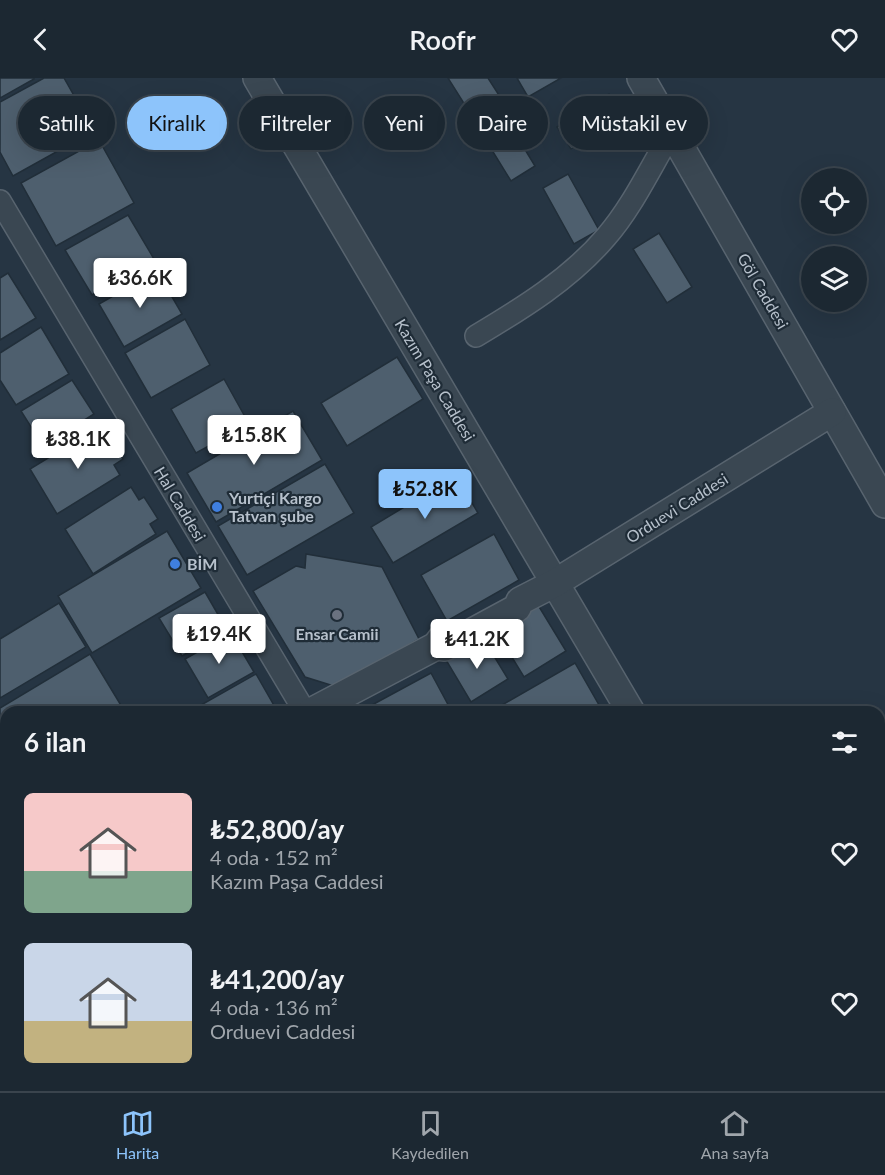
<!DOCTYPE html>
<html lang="tr">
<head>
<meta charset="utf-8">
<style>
  body { margin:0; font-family:Lato,sans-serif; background:#29343e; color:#f1f3f6; height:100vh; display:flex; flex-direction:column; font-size:22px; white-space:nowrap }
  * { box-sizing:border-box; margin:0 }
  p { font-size:20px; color:#a0a6ac }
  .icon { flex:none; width:33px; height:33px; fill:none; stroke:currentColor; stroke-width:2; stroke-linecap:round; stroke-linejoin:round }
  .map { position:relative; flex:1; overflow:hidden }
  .sheet { position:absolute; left:0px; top:628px; width:885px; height:386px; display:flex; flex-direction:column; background:#1c2832; border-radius:18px 18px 0 0; box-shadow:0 6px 24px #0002,0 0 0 2px #3a444d }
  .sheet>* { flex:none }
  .hud { position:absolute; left:18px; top:18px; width:849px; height:54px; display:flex; gap:12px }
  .fabs { position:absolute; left:801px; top:90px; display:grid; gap:12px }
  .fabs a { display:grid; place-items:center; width:66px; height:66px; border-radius:50%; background:#1c2832; box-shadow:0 6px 24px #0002,0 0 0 2px #3a444d; font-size:30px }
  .price { position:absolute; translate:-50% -51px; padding:0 14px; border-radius:6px; background:#fff; color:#222; font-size:20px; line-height:39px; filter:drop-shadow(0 2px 3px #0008) }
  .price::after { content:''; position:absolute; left:50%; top:36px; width:18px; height:14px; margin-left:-9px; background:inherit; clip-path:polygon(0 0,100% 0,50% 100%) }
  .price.selected { background:#8dc4fb; color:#111 }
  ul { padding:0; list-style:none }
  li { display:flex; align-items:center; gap:18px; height:150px; padding:0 24px }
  li span { display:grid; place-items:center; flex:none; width:168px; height:120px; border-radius:9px; color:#555 }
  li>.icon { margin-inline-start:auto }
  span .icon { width:72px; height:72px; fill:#fffc; stroke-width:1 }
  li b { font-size:26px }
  h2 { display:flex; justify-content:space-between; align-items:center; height:72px; padding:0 24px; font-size:26px }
  .pill { padding:0 21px; border-radius:27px; background:#1c2832; box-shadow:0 6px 24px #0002,0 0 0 2px #3a444d; font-size:21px; line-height:54px }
  .pill.selected { background:#8dc4fb; color:#111 }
  header { display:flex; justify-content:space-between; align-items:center; height:78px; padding:0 24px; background:#1c2832; font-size:27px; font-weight:600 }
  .tab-bar { display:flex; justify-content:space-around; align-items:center; height:84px; border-top:2px solid #3a444d; background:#1c2832; font-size:16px; color:#a0a6ac }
  .tab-bar a { display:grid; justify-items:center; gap:3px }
  .tab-bar .selected { color:#8dc4fb }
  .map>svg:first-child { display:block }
  .building { fill:#4e5f6e; stroke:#212e39; stroke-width:1.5 }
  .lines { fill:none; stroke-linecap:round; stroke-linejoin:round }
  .minor-casing { stroke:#58646f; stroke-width:24 }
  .tertiary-casing { stroke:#58646f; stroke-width:30 }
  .trunk-casing { stroke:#45515c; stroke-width:36 }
  .minor { stroke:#3a4752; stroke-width:21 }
  .tertiary { stroke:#3a4752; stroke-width:27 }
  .trunk { stroke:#686664; stroke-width:33 }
  .shop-dot { fill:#3f7fe0; stroke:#1f2c37; stroke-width:2 }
  .worship-dot { fill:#6b7280; stroke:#1f2c37; stroke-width:2 }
  .labels { text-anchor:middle; stroke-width:4.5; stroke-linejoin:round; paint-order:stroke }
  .street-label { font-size:16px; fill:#b7c1cc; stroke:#1f2c37 }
  .poi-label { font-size:16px; font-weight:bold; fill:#b7c1cc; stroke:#1f2c37; text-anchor:start }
</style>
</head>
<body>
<header><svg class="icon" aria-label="back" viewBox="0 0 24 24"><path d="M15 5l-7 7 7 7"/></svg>Roofr<svg class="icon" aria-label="heart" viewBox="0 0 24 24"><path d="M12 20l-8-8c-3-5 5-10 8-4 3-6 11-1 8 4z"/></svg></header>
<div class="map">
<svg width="885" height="1013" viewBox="0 0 885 1013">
  <rect width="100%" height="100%" fill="#263543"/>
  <!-- building -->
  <g class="building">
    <polygon points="0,0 34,0 34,1 0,20"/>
    <polygon points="44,0 64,0 94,53 13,98 0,74 0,24"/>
    <polygon points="448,0 488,0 504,25 475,43"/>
    <polygon points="517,0 561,0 528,19"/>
    <polygon points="609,16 623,38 571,71 557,49"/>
    <polygon points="515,55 535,88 511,103 490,69"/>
    <polygon points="99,62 134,125 56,168 21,105"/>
    <polygon points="568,96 599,152 574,166 543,110"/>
    <polygon points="128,137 154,181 92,217 65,172"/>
    <polygon points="659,155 692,209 667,225 633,171"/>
    <polygon points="157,193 182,236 124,269 99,226"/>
    <polygon points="8,195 36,240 0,262 0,200"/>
    <polygon points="185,241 210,287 151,320 125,275"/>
    <polygon points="41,249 69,296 16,327 0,302 0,275"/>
    <polygon points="397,279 423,321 347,368 321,325"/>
    <polygon points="224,301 249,346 196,375 171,331"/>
    <polygon points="72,302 94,336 43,368 21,333"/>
    <polygon points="293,333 322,382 216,444 187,395"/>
    <polygon points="97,350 104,361 110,359 123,381 114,387 120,397 57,436 30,391"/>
    <polygon points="325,386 354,435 247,497 218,448"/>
    <polygon points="456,398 478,435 393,485 371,449"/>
    <polygon points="131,409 139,422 144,419 158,441 150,446 156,456 93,496 65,451"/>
    <polygon points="167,453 201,510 92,575 58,518"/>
    <polygon points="494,456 519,502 447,543 421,497"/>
    <polygon points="306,476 382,489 419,561 337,609 305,599 253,513 296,488 305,490"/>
    <polygon points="205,514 227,552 182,578 159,540"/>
    <polygon points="59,525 86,569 0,620 0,561"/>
    <polygon points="538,527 566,573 524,599 496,553"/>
    <polygon points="231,555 254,594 208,620 185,581"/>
    <polygon points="483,560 508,601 471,624 446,582"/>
    <polygon points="90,576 125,634 6,634 6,651 0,641 0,630"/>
    <polygon points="575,585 599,627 587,634 490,634"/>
    <polygon points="431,595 452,634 359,634"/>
    <polygon points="256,596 276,631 269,634 206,634 201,627"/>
    <polygon points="561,1008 606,1008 609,1013 554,1013"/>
  </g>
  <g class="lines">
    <defs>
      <g id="minor">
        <polyline points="0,123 305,634"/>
        <path d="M476,258C523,230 570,201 606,159C633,128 651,88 672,54"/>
        <polyline points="526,1008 529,1013"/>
      </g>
      <g id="tertiary">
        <polyline points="257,0 631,634"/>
        <polyline points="641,0 885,426"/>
        <polyline points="436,568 445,569 517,530 520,523 555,505 832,334"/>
        <polyline points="311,634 436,568 442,560 448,557"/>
        <polyline points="851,1008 854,1013"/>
      </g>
      <g id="trunk">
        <polyline points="0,690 6,700"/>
        <polyline points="0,763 6,773"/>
        <polyline points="148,1008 151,1013"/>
        <polyline points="194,1008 197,1013"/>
      </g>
    </defs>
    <!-- minor casing -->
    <use href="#minor" class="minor-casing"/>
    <!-- tertiary casing -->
    <use href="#tertiary" class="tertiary-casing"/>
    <!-- trunk casing -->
    <use href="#trunk" class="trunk-casing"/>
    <!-- minor -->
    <use href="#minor" class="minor"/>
    <!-- tertiary -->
    <use href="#tertiary" class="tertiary"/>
    <!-- trunk -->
    <use href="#trunk" class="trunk"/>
  </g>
  <!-- markers -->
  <g class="shop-dot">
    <circle cx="217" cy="429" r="6"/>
    <circle cx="175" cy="486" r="6"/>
  </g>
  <circle class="worship-dot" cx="337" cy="537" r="6"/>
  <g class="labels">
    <!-- street labels -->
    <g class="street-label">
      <text transform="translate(763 213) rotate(60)" y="6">Göl Caddesi</text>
      <text transform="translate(435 302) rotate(59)" y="6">Kazım Paşa Caddesi</text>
      <text transform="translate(180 426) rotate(59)" y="6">Hal Caddesi</text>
      <text transform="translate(677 430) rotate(-32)" y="6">Orduevi Caddesi</text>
    </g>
    <!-- poi labels -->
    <g class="poi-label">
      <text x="229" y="426">Yurtiçi Kargo<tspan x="229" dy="18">Tatvan şube</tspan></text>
      <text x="187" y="492">BİM</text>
      <text x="337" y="562" text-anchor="middle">Ensar Camii</text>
    </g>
  </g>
</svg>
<div class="fabs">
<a><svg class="icon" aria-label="locate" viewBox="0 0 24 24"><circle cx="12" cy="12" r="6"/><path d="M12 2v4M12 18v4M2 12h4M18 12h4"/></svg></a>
<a><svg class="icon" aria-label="layers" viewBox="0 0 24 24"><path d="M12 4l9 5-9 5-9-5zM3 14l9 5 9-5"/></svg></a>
</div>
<b class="price" style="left:140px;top:231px">₺36.6K</b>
<b class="price" style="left:254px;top:388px">₺15.8K</b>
<b class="price" style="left:78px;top:392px">₺38.1K</b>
<b class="price selected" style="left:425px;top:442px">₺52.8K</b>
<b class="price" style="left:219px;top:587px">₺19.4K</b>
<b class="price" style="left:477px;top:592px">₺41.2K</b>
<div class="hud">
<a class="pill">Satılık</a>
<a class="pill selected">Kiralık</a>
<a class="pill">Filtreler</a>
<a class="pill">Yeni</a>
<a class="pill">Daire</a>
<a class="pill">Müstakil ev</a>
</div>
<section class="sheet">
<h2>6 ilan<svg class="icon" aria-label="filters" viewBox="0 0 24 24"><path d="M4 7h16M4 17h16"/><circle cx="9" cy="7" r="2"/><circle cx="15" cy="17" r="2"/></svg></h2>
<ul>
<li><span style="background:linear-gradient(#f6c9c9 65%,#7fa58c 0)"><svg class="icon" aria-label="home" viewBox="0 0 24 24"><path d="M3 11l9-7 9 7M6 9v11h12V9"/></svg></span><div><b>₺52,800/ay</b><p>4 oda · 152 m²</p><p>Kazım Paşa Caddesi</p></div><svg class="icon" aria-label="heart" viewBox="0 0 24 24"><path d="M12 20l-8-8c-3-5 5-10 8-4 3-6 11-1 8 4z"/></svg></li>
<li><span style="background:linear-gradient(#c9d6e8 65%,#c2b280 0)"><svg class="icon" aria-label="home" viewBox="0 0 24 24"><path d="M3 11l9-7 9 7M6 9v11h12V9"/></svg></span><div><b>₺41,200/ay</b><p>4 oda · 136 m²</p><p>Orduevi Caddesi</p></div><svg class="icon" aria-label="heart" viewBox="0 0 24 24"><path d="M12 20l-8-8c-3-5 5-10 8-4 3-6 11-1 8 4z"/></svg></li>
</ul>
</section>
</div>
<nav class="tab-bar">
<a class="selected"><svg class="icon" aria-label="map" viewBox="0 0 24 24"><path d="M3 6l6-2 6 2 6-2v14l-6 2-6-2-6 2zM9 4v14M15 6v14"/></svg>Harita</a>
<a><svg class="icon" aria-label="saved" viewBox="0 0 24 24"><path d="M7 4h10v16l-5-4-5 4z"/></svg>Kaydedilen</a>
<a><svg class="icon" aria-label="home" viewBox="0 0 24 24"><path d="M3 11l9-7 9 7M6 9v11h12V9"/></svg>Ana sayfa</a>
</nav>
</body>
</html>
